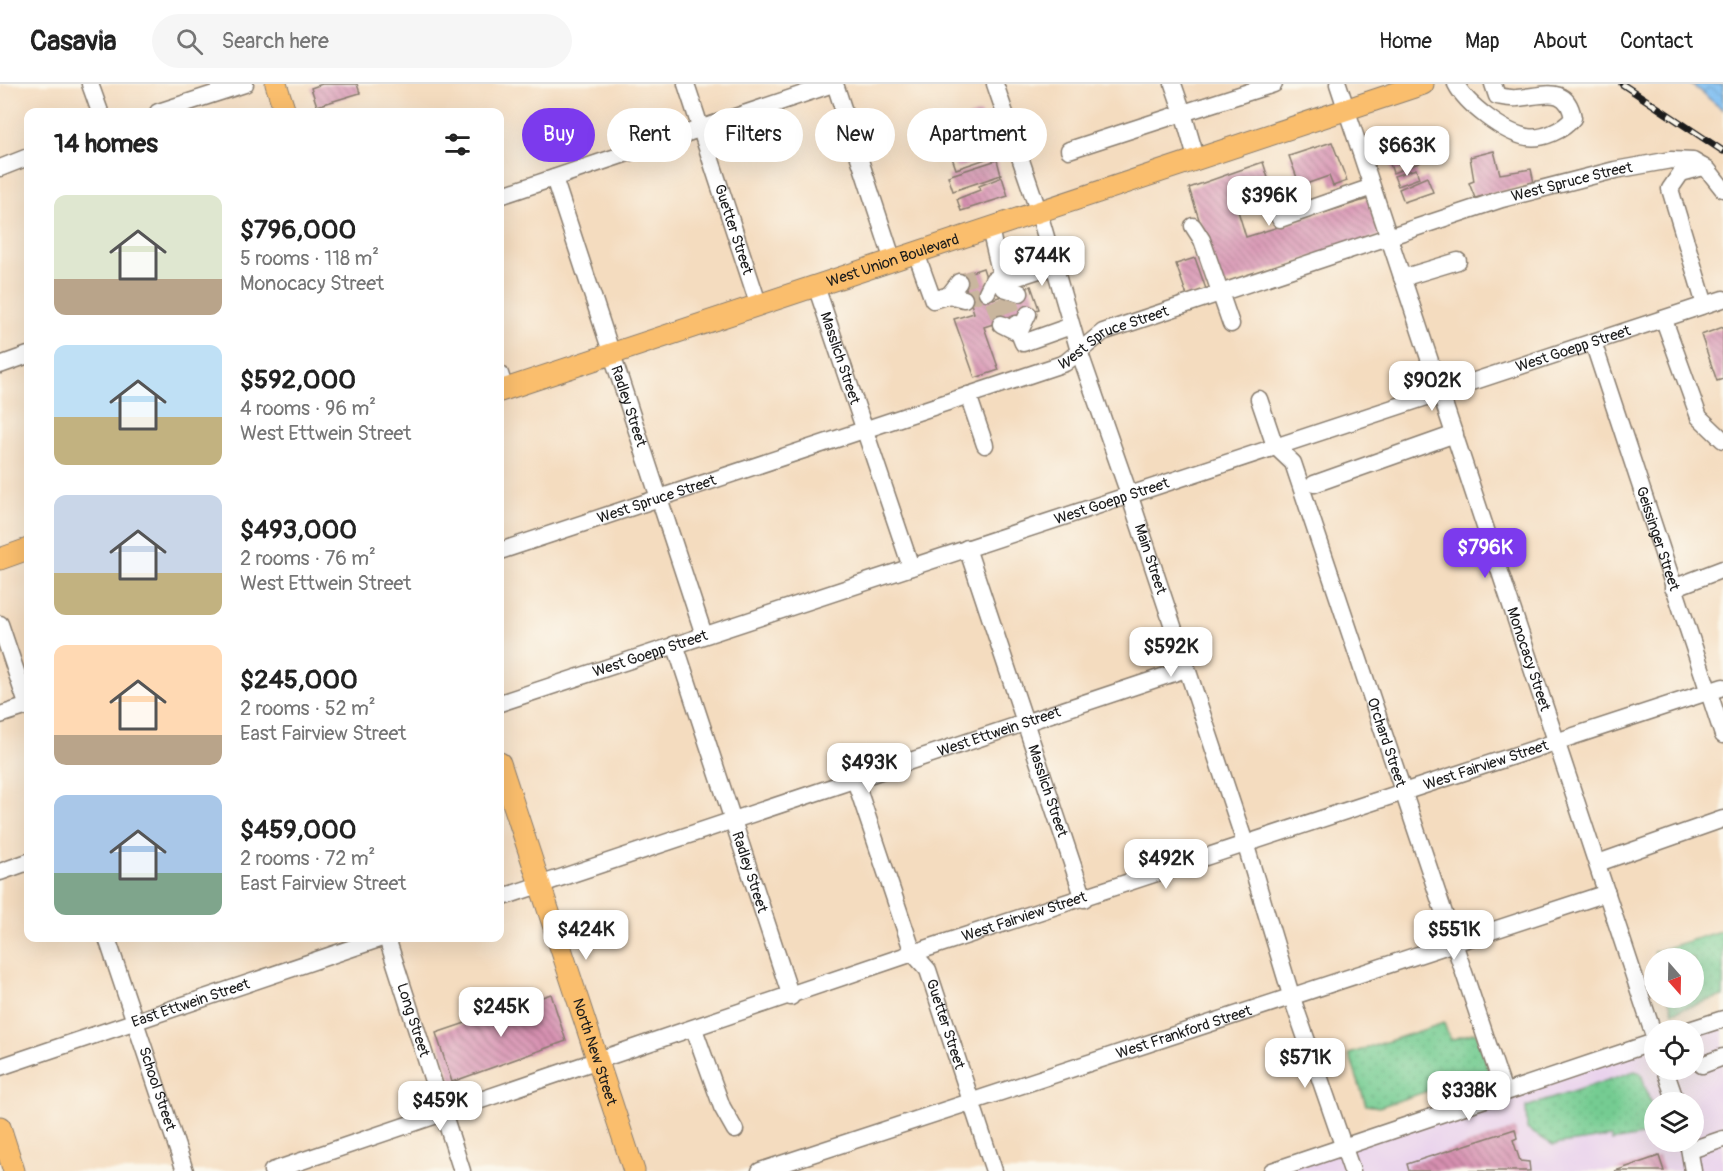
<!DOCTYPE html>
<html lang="en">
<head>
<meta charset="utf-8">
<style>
  body { margin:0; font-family:Pangolin,sans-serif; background:#f6f6f6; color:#222; height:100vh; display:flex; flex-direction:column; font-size:22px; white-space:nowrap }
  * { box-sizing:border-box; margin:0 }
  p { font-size:20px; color:#767676 }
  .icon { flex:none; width:33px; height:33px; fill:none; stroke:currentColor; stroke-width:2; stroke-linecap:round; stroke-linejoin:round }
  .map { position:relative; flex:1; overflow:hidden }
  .panel { position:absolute; left:24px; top:24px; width:480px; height:834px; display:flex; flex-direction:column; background:#fff; border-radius:12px; box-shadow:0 6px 24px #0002 }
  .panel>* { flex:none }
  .top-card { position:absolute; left:522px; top:24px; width:570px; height:54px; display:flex; gap:12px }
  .needle { width:39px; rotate:160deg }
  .tools { position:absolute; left:1644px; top:864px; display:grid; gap:12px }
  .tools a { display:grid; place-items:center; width:60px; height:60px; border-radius:50%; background:#fff; box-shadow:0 6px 24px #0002; font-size:30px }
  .price { position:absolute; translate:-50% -51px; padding:0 14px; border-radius:12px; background:#fff; color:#222; font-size:20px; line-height:39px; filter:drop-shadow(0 2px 3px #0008) }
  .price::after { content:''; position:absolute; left:50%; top:36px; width:18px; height:14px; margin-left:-9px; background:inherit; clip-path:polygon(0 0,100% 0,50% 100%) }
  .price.active { background:#7c3aed; color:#fff }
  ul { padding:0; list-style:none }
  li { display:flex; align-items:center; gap:18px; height:150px; padding:0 30px }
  li span { display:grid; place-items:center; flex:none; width:168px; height:120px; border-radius:12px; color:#555 }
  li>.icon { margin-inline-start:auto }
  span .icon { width:72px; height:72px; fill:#fffc; stroke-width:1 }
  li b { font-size:26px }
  h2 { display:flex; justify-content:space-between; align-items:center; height:72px; padding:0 30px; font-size:26px }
  .pill { padding:0 21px; border-radius:27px; background:#fff; box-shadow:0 6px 24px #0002; font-size:21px; line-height:54px }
  .pill.active { background:#7c3aed; color:#fff }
  header { display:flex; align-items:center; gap:36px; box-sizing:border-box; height:84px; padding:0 30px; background:#fff; border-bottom:2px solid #e0e0e0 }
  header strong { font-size:28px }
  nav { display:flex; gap:33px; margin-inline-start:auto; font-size:21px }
  .search { width:420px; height:54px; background:#f6f6f6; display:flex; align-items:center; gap:15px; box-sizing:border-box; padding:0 21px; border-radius:33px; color:#767676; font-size:22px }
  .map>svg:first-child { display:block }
  .built { fill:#e9d2ed; fill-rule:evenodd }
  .grass { fill:url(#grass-dots); stroke:#487457; stroke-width:1.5 }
  .water { fill:url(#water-waves); stroke:#4d6d87; stroke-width:1.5 }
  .building { fill:url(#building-back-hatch) }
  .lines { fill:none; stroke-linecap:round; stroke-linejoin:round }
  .minor-tunnel { stroke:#c9b69e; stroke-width:16; stroke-dasharray:16 8; stroke-linecap:butt }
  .minor-casing { stroke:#887c6e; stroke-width:19 }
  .major-casing { stroke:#887c6e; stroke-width:23 }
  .minor { stroke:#fff; stroke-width:16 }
  .major { stroke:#fabe6d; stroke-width:21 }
  .rail-casing { stroke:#1c1c1c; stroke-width:7 }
  .rail { stroke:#fbf7ec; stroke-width:4.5; stroke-dasharray:14; stroke-linecap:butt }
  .labels { text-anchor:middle; stroke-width:6; stroke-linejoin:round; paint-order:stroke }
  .street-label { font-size:15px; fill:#1c1c1c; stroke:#fbf7ec }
</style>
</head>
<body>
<header>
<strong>Casavia</strong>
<div class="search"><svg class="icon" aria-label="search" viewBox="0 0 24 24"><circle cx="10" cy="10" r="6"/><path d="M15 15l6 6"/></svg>Search here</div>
<nav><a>Home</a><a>Map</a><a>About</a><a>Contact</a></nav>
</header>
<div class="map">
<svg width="1723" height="1087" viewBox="0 0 1723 1087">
  <defs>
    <pattern id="grass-dots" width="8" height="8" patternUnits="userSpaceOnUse" patternTransform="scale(1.5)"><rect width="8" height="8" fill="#74cc92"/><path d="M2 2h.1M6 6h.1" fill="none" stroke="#64af7d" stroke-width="1.8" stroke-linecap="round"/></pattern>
    <pattern id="water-waves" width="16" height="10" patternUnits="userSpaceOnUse" patternTransform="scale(1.5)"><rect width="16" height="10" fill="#7ebef2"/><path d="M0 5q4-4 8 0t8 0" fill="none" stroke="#6ca3cf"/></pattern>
    <pattern id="building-back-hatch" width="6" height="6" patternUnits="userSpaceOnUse" patternTransform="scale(1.5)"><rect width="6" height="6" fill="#d68fb0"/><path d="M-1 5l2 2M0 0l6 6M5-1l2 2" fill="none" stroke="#ad748e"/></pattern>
  </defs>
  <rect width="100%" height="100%" fill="#fbf7ec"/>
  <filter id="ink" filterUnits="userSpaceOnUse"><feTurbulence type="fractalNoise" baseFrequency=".0167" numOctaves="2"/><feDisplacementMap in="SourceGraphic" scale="12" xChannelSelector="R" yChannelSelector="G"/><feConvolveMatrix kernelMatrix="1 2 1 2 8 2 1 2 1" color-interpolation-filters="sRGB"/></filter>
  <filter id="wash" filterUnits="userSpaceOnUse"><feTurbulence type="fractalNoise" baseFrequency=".008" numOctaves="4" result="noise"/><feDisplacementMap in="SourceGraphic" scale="24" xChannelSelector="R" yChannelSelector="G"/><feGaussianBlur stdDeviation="1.35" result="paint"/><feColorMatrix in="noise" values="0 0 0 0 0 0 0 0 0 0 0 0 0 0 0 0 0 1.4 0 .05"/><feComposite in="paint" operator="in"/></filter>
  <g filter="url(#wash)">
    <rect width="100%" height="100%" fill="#f4dcbf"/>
    <!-- built -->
    <path class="built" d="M1723,936V1087H1270L1654,958V986H1694V946ZM1654,1018H1694V1058H1654Z"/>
    <!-- grass -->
    <g class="grass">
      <polygon points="1723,846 1723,912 1673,928 1668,914 1694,914 1694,874 1656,874 1654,868"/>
      <polygon points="1444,939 1450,956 1476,948 1489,987 1379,1023 1366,1021 1349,970"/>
      <polygon points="1635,987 1641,989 1654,1029 1654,1050 1612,1057 1611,1053 1553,1061 1527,1045 1526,1023"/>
    </g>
    <!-- water -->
    <polygon class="water" points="1691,0 1723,0 1723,26"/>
    <g id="blocks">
      <!-- building -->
      <g class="building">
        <polygon points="322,0 357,0 360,9 317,22 311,4"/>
        <polygon points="980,29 986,43 945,58 940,43"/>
        <polygon points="987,49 995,72 956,85 948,62"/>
        <polygon points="1420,54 1423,64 1387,77 1383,66"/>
        <polygon points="1332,58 1347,97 1333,102 1329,92 1300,102 1289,72"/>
        <polygon points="1494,67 1500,90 1531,85 1534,99 1475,114 1469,99 1474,97 1470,73"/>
        <polygon points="1418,69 1421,78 1393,89 1390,80"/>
        <polygon points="997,76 1001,91 953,107 948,92"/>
        <polygon points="1263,78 1274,113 1238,127 1246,153 1368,115 1380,152 1220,201 1189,104"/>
        <polygon points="1416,85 1419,94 1398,102 1394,92"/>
        <polygon points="1002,93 1008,112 961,127 957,115 980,106 979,102"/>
        <polygon points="1427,93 1433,108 1404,118 1399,105"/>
        <polygon points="1195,174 1206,205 1187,212 1176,180"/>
        <polygon points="983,184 993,215 1031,202 1039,225 984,243 999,286 975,294 954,235 974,229 962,191"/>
        <polygon points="1723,243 1723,295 1717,297 1701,251"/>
        <polygon points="551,910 566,957 452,998 436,949"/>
        <polygon points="1515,1045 1517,1054 1513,1056 1520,1077 1529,1078 1530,1087 1409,1087 1407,1080"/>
        <polygon points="1659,1072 1664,1087 1615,1087"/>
      </g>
    </g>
  </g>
  <g filter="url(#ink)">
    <use href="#blocks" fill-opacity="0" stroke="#887c6e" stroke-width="1.5"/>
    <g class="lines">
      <!-- minor-tunnel -->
      <g class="minor-tunnel">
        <polyline points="959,198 981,191"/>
        <polyline points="1007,212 1015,235"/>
        <polyline points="964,215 987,208"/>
        <polyline points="993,217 1001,240"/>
      </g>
      <defs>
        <g id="minor">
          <polyline points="90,0 100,28"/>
          <path id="s1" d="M686,0L759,222"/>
          <polyline points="835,0 893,177"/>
          <path id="s2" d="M995,0L1039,129L1079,267L1129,410L1246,762L1291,911L1352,1087"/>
          <polyline points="1173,0 1183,29 1274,0"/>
          <path id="s3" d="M1338,0L1654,952"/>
          <path d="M1456,0C1466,20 1504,49 1527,53C1542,56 1564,46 1573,34C1567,0 1543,12 1517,14C1511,15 1503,13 1497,12L1493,0"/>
          <polyline points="158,28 245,0"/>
          <polyline points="1069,66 1183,29 1197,77"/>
          <polyline points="1703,83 1681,89 1670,105 1705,221"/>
          <polyline points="0,84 28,73"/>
          <path id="s4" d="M554,94L704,551"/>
          <polyline points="500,112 833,0"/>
          <polyline points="1280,135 1372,103"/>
          <polyline points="1193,142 1202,156 1231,240"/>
          <polyline points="990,145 1004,204 1020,209"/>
          <polyline points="916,169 933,216 949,211"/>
          <polyline points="1402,194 1458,177"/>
          <polyline points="959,198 949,211 964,215"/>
          <path id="s5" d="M816,202L911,483"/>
          <polyline points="987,208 993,196 1018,193 1054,181"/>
          <polyline points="1664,236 1699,333 1723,356"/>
          <polyline points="1001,240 1019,249 1023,259 1071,242"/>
          <polyline points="1016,240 1019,249 1028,230"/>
          <path id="s6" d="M1593,258L1723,651"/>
          <polyline points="0,281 28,271"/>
          <polyline points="500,290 505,306"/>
          <polyline points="968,311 985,361"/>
          <path id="s7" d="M1259,315L1275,362L1293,379L1504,1008"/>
          <polyline points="1314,400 1455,350"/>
          <path id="s8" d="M967,464L1084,815"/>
          <path id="s9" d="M500,467L1065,279L1103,248L1502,115L1615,86L1671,76L1693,77L1708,86L1723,105"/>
          <polyline points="1673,504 1723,485"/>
          <polyline points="0,540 28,623"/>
          <path id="s10" d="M675,560L791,913"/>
          <path id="s11" d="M500,619L1723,215"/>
          <polyline points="0,631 28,622"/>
          <path id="s12" d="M855,696L913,869L928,886L994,1087"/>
          <polyline points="1598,779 1723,735"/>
          <polyline points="0,788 28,778"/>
          <path id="s13" d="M500,814L1186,585"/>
          <path id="s14" d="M107,854L185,1087"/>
          <path id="s15" d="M387,854L462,1087"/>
          <polyline points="694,945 722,1023 735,1046"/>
          <polyline points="1689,946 1723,935"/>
          <polyline points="1702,981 1723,973"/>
          <path id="s16" d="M0,983L382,854"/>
          <polyline points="1665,986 1676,1018"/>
          <polyline points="1688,1058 1693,1087"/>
          <polyline points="1691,1066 1723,1055"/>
          <path id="s17" d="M272,1087L913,869L1723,603"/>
          <path id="s18" d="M760,1087L1607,809"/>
          <polyline points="1272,1087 1654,958"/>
        </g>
        <g id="major">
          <polyline points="276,0 285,28"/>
          <path id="s19" d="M500,307L1423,0"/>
          <polyline points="0,475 28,465"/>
          <path id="s20" d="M500,679L634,1087"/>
          <polyline points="0,1043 14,1087"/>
        </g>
      </defs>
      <!-- minor casing -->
      <use href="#minor" class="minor-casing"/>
      <!-- major casing -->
      <use href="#major" class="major-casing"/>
      <!-- minor -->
      <use href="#minor" class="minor"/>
      <!-- major -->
      <use href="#major" class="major"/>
      <defs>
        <polyline id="rail" points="1622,0 1723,67"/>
      </defs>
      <!-- rail casing -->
      <use href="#rail" class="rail-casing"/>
      <!-- rail -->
      <use href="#rail" class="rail"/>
    </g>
  </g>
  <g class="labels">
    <!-- street labels -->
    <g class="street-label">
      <text dy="5" stroke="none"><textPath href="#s9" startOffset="1137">West Spruce Street</textPath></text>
      <text dy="5" stroke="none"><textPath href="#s1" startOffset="153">Guetter Street</textPath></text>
      <text dy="5" stroke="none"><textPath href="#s19" startOffset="414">West Union Boulevard</textPath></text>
      <text dy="5" stroke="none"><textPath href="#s9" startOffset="651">West Spruce Street</textPath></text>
      <text dy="5" stroke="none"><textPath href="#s11" startOffset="1130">West Goepp Street</textPath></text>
      <text dy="5" stroke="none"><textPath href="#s5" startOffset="76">Masslich Street</textPath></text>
      <text dy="5" stroke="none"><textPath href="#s4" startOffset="240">Radley Street</textPath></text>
      <text dy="5" stroke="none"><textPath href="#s9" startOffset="165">West Spruce Street</textPath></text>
      <text dy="5" stroke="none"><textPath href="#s11" startOffset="644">West Goepp Street</textPath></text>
      <text dy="5" stroke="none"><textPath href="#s6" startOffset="207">Geissinger Street</textPath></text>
      <text dy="5" stroke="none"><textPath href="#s2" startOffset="500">Main Street</textPath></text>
      <text dy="5" stroke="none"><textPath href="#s11" startOffset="158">West Goepp Street</textPath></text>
      <text dy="5" stroke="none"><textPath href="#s3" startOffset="606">Monocacy Street</textPath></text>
      <text dy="5" stroke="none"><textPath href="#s13" startOffset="526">West Ettwein Street</textPath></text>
      <text dy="5" stroke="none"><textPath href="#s7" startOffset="369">Orchard Street</textPath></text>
      <text dy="5" stroke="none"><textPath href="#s17" startOffset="1280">West Fairview Street</textPath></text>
      <text dy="5" stroke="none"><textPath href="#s8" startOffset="256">Masslich Street</textPath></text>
      <text dy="5" stroke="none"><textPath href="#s10" startOffset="240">Radley Street</textPath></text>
      <text dy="5" stroke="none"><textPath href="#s17" startOffset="794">West Fairview Street</textPath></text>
      <text dy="5" stroke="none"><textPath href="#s16" startOffset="201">East Ettwein Street</textPath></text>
      <text dy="5" stroke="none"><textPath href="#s15" startOffset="86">Long Street</textPath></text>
      <text dy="5" stroke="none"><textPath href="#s12" startOffset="262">Guetter Street</textPath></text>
      <text dy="5" stroke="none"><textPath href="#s18" startOffset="446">West Frankford Street</textPath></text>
      <text dy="5" stroke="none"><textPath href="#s20" startOffset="304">North New Street</textPath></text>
      <text dy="5" stroke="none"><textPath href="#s14" startOffset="159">School Street</textPath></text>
    </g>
  </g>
</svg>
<div class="tools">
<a><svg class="needle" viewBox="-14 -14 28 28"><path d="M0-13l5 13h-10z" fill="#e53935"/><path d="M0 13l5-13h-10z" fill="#767676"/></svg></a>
<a><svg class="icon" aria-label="locate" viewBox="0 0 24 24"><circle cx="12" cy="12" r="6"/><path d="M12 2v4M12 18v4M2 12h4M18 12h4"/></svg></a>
<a><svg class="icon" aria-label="layers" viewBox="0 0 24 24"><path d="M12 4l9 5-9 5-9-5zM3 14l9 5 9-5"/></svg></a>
</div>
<b class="price" style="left:1407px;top:93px">$663K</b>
<b class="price" style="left:1269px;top:143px">$396K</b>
<b class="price" style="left:1042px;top:203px">$744K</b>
<b class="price" style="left:1432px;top:328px">$902K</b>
<b class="price active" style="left:1485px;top:495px">$796K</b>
<b class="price" style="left:1171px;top:594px">$592K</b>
<b class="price" style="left:869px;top:710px">$493K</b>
<b class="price" style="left:1166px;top:806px">$492K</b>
<b class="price" style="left:586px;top:877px">$424K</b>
<b class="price" style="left:1454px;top:877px">$551K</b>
<b class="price" style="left:501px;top:954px">$245K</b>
<b class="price" style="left:1305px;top:1005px">$571K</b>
<b class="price" style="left:1469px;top:1038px">$338K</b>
<b class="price" style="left:440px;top:1048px">$459K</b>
<div class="top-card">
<a class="pill active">Buy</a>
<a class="pill">Rent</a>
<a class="pill">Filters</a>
<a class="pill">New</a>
<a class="pill">Apartment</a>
</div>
<section class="panel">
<h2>14 homes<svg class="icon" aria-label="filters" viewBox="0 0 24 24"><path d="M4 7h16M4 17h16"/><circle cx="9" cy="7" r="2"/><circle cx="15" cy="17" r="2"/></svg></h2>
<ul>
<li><span style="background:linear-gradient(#dfe7d0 70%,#b9a48a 0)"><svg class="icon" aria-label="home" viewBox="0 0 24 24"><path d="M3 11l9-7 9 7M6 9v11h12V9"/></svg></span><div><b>$796,000</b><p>5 rooms · 118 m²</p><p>Monocacy Street</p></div></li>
<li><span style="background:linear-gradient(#bfe0f5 60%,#c2b280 0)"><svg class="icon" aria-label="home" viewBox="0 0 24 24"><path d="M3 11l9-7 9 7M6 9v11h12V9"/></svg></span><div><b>$592,000</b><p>4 rooms · 96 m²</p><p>West Ettwein Street</p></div></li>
<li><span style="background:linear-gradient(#c9d6e8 65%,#c2b280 0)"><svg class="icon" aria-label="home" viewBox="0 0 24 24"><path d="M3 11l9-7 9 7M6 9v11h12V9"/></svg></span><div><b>$493,000</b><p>2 rooms · 76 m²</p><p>West Ettwein Street</p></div></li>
<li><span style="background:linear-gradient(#ffd9b3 75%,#b9a48a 0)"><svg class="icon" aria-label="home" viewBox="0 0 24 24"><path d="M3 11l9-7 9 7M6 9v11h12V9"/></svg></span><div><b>$245,000</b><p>2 rooms · 52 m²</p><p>East Fairview Street</p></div></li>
<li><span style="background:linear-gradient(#a9c7e8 65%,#7fa58c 0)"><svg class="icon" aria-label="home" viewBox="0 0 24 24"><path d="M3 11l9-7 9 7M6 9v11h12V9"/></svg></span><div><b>$459,000</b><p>2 rooms · 72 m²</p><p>East Fairview Street</p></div></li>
</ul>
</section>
</div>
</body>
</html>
